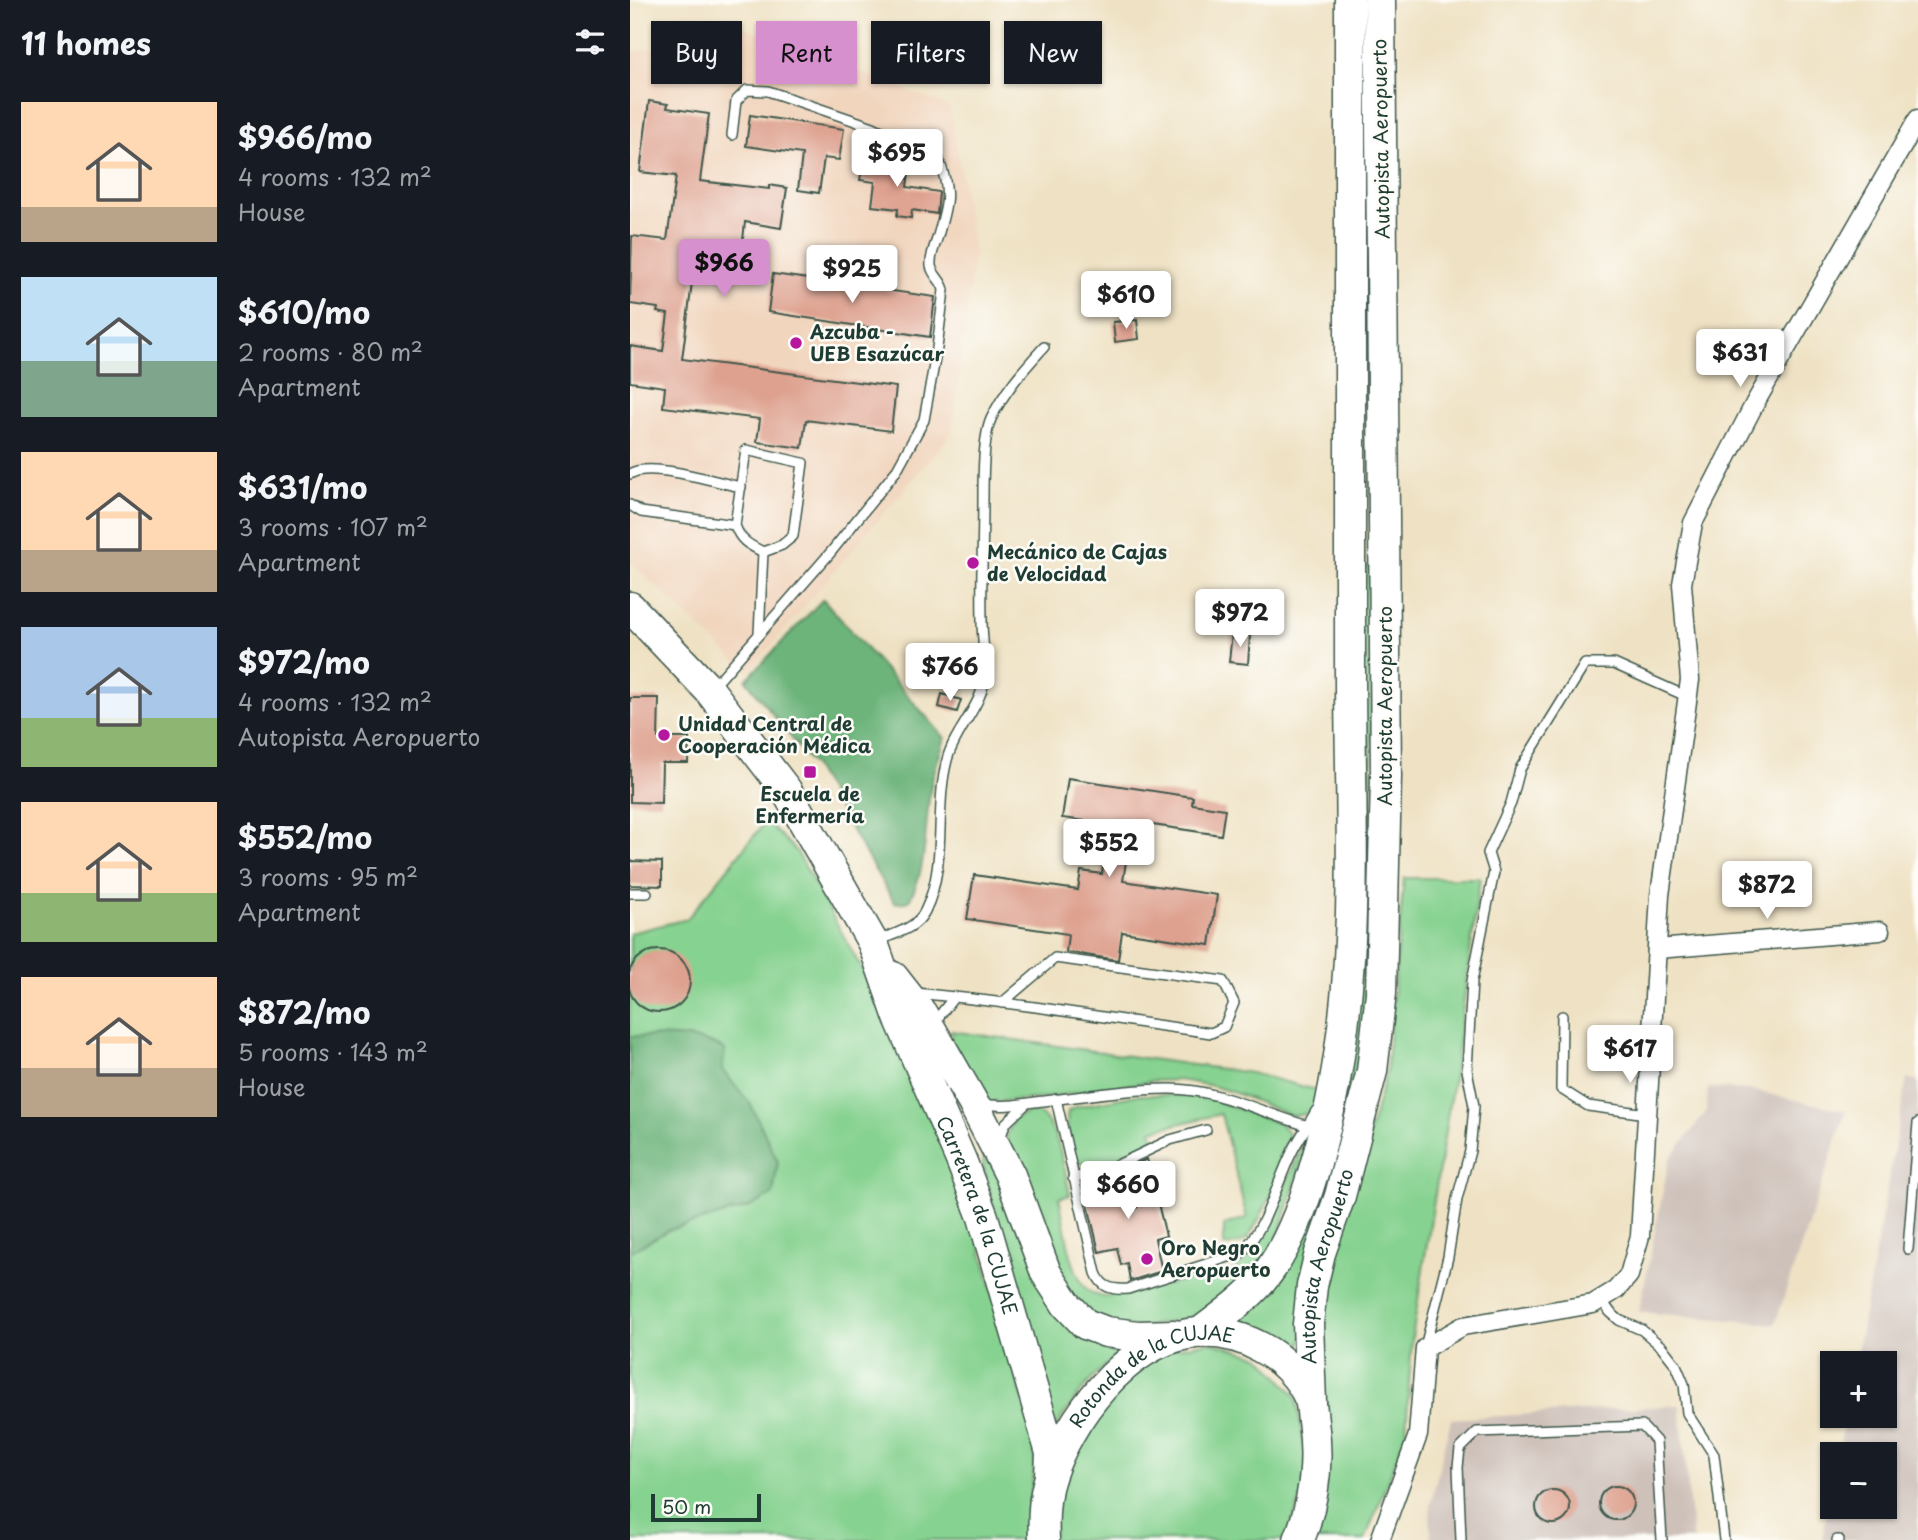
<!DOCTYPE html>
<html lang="en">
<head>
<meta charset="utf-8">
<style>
  body { margin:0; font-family:"Playpen Sans",sans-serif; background:#20242c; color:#f1f3f6; height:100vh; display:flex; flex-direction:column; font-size:26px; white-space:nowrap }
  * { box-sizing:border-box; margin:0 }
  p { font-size:23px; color:#9ea1a6 }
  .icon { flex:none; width:38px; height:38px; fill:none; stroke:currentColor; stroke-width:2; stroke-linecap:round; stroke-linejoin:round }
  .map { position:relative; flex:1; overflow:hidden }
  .drawer { display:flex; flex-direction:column; background:#171b24; width:630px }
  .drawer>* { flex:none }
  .guide { position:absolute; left:21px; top:21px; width:665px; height:63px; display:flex; gap:14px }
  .buttons { position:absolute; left:1190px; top:1351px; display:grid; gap:14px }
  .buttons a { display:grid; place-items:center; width:77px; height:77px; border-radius:0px; background:#171b24; box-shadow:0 2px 5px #0004; font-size:35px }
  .scale { position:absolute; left:21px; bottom:18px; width:110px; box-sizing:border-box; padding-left:7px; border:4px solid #1f3d34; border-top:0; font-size:19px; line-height:24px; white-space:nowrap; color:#1f3d34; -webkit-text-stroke:5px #fdfcf7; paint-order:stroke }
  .price { position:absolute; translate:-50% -60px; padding:0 16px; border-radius:7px; background:#fff; color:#222; font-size:23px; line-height:46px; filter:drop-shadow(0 2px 4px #0008) }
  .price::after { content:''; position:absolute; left:50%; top:42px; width:21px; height:16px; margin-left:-10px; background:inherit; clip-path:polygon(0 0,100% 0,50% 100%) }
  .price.selected { background:#d690ce; color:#111 }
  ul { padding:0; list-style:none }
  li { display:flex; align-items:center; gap:21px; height:175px; padding:0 21px }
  li span { display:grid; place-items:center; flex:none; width:196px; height:140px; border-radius:0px; color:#555 }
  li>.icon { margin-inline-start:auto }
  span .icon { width:84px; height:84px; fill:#fffc; stroke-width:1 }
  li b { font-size:30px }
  h2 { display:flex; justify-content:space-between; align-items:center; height:84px; padding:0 21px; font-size:30px }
  .tag { padding:0 24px; border-radius:0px; background:#171b24; box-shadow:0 2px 5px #0004; font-size:24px; line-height:63px }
  .tag.selected { background:#d690ce; color:#111 }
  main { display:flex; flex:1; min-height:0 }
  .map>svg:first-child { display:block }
  .built { fill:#f1d5bd }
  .industrial { fill:#cec1ba }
  .green { fill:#86d290; stroke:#528862; stroke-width:2 }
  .forest { fill:#6cb47a; stroke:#467857; stroke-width:2 }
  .building { fill:#dea18f }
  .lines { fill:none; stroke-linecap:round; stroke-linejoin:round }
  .service-casing { stroke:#3e564a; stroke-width:12 }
  .minor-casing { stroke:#3e564a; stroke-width:21 }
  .trunk-casing { stroke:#3e564a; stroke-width:33 }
  .service { stroke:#fff; stroke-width:9 }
  .minor { stroke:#fff; stroke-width:18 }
  .trunk { stroke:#fff; stroke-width:30 }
  .poi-dot { fill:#b5179e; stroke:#fdfcf7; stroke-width:2.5 }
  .labels { text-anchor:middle; stroke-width:5; stroke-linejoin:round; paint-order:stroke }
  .street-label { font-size:19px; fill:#1f3d34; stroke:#fdfcf7 }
  .poi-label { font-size:19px; font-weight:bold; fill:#1f3d34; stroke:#fdfcf7; text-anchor:start }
</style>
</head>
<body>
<main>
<section class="drawer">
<h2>11 homes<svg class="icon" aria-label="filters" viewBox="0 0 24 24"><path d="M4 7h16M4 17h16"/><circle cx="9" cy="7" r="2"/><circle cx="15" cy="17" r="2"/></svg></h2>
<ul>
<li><span style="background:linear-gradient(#ffd9b3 75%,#b9a48a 0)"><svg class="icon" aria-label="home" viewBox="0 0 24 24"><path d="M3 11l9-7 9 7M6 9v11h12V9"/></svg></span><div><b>$966/mo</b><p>4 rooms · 132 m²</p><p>House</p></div></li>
<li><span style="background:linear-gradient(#bfe0f5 60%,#7fa58c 0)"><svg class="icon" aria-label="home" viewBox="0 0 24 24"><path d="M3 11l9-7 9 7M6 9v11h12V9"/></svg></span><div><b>$610/mo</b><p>2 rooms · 80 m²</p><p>Apartment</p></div></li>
<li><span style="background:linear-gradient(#ffd9b3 70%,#b9a48a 0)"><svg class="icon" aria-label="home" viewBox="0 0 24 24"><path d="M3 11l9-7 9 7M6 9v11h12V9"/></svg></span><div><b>$631/mo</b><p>3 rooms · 107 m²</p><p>Apartment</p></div></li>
<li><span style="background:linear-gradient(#a9c7e8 65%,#8fb573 0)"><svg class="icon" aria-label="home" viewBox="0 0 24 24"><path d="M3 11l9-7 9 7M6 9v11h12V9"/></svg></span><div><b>$972/mo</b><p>4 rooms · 132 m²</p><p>Autopista Aeropuerto</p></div></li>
<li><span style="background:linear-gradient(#ffd9b3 65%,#8fb573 0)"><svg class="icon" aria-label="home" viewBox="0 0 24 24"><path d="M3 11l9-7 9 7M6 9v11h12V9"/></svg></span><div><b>$552/mo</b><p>3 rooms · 95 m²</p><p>Apartment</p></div></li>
<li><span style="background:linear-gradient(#ffd9b3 65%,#b9a48a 0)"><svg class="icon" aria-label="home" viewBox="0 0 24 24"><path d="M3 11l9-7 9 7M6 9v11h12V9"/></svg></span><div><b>$872/mo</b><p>5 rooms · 143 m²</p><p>House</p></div></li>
</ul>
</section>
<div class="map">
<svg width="1288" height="1540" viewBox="0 0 1288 1540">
  <rect width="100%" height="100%" fill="#fdfcf7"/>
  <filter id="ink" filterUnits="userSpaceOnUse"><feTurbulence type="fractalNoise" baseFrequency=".0143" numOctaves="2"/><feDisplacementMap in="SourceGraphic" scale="14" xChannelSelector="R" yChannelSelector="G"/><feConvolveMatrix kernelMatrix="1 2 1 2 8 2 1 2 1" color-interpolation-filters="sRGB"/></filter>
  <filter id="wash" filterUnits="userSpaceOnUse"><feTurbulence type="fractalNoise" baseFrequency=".00686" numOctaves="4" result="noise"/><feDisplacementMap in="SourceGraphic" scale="28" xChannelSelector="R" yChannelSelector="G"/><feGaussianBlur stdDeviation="1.57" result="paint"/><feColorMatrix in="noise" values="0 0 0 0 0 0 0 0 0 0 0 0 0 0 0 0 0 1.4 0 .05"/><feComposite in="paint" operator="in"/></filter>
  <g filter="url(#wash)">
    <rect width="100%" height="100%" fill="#efe2c4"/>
    <!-- built -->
    <polygon class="built" points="112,26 320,107 344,253 322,433 118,673 0,562 0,53"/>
    <!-- industrial -->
    <g class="industrial">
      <polygon points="1277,1078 1288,1081 1288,1540 1192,1540 1202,1485 1202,1507 1255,1507 1255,1454 1208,1454 1215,1416 1255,1416 1255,1363 1225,1363"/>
      <polygon points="1078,1088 1120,1090 1216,1111 1145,1324 1009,1312 1039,1160 1076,1112"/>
      <polygon points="1050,1405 1063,1540 801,1540 800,1505 821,1419"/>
    </g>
    <!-- green -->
    <g class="green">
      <polygon points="731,566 739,566 744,924 734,1058 669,1355 630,1330 604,1320 701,1139"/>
      <polygon points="136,821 167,852 250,1002 337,1199 406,1447 396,1540 0,1540 0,933 57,919"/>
      <polygon points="774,878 850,878 824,1075 782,1338 776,1433 735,1540 685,1540 694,1289 756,1074"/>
      <polygon points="321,1031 621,1073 694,1092 682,1113 662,1116 608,1094 583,1086 549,1080 522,1081 406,1099 358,1102 321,1043"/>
      <path d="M507,1095H553L584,1100L651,1124C655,1129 659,1133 660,1138C661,1153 627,1230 615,1240C609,1245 602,1245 594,1246V1225L617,1218L591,1114L522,1130L524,1141C505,1149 468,1170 449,1163C440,1149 435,1127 438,1111L446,1107Z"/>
      <path d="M688,1111L643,1253L593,1306L558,1319L504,1328L467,1319L438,1293L377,1152V1135L384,1119C392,1115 402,1109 411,1115C428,1126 436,1176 440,1195L429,1198C435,1223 439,1266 454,1286C459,1293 466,1295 474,1297L594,1273L605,1270L624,1249L640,1219Z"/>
      <path d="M358,1146L411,1275L498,1346C467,1370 443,1397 424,1431L369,1241L353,1163Z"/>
      <polygon points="581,1342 631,1357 666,1396 678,1475 657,1540 422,1540 427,1487 469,1403 533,1350"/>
    </g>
    <!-- forest -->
    <g class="forest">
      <path d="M193,599L315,738C311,752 305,767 302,781C293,822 300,863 279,901L270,903L264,902L184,767L116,680Z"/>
      <path d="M0,1036C29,1037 69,1033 95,1050L92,1070L120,1103L148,1162L143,1194L120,1207L39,1230L0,1252Z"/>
    </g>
    <g id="blocks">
      <!-- building -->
      <g class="building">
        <polygon points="19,101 38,104 37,108 79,114 70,181 139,189 139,185 157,188 151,228 115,222 111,258 66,252 52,359 266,387 261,431 176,420 172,448 127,442 130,419 33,407 35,387 0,382 0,346 33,351 38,314 27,312 28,308 0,304 2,236 37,240 46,176 10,172"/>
        <polygon points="120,115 214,129 209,160 194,158 189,193 168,190 172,154 116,146"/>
        <polygon points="234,158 280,165 277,187 309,192 307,214 282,210 281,218 267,216 268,209 242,206 245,182 230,180"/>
        <polygon points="143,274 305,297 300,337 138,312"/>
        <polygon points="507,320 509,339 485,342 483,322"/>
        <polygon points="602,633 620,635 618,664 599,662"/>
        <polygon points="312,694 331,700 327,712 309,707"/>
        <polygon points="0,698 29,698 28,738 59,738 58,763 32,763 31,803 0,802"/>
        <polygon points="438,778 563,797 562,804 595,809 591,835 502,822 493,881 587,895 580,945 492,932 488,960 436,952 438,934 337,919 344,875 448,890 451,871 472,874 479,824 432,818"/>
        <polygon points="0,861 32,862 32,886 0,885"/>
        <circle cx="29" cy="981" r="31"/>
        <polygon points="517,1159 536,1236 525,1239 532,1271 500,1281 497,1263 491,1265 487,1248 469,1252 453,1183 489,1174 497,1204 501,1208 506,1209 511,1201 502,1166"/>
        <circle cx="986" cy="1503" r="17"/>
        <circle cx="923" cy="1507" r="17"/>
      </g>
    </g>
  </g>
  <g filter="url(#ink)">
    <use href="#blocks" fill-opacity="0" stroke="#3e564a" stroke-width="2"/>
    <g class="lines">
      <defs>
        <g id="service">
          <path d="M0,474C20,461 86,482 111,487"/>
          <polyline points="0,505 11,512 105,525"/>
          <path d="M129,634L133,552L152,545L163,536L173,463L116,450L105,525C110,541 119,545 133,552"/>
          <path d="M83,687L201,552L266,471L294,420L307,348L314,290C312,280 303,276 301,266C300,257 304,247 307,239C317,205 322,192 308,158L243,127L138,91L117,90L106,101L102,135"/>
          <polyline points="0,893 17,893"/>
          <path d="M248,941C265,933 286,929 295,911C318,864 304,809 317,760C325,729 354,705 355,673C355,655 352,637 352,620C351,579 353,538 353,498C353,477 353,437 361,419C374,391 394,369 414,347"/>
          <path d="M285,993C384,1002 483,1019 581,1033L594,1027L604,1003L593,981L425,958L372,1003"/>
          <polyline points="932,1016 931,1089 958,1106 1017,1114"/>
          <polyline points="303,1024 324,997"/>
          <path d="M426,1099L466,1273C472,1288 482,1290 498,1289L611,1253C639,1225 645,1185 663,1150C670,1137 679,1124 686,1111"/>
          <path d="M351,1103C372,1109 392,1103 414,1101C455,1096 497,1089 538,1089C586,1088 632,1113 678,1126"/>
          <polyline points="370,1140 375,1124 396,1104"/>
          <polyline points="494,1163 504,1202"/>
          <polyline points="443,1178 475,1171 540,1140 576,1130"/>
          <polyline points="1278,1249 1288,1123"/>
          <polyline points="971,1299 980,1312 989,1320 1012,1330 1032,1347 1046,1365 1054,1384 1057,1413 1084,1455 1094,1540"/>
          <polyline points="795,1347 818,1257 827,1199 840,1151 844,1106 837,1070 842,981 864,872 858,853 881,803 890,769 955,664 984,664 1058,697"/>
          <polyline points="831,1540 828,1467 830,1449 847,1432 1012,1426 1026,1441 1032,1540"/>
          <polyline points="1207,1540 1209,1540"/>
        </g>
        <g id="minor">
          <polyline points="1027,949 1250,931"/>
          <polyline points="750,1540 788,1435 795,1348 833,1326 963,1304 986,1290 999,1275 1010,1236 1030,895 1060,680 1052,584 1063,523 1125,403 1288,119"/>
        </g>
        <g id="trunk">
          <path id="s1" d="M0,607L80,691L156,790L243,943L268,1015L331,1160L353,1217L421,1453L420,1477"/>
          <polyline points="263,977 292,1014 342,1101 380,1175 416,1273 437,1305 455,1324 476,1332 508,1336 544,1335"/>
          <path d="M571,1332C596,1313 624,1294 642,1267C663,1236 679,1189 689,1152C733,991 720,836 720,671C720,447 720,224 720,0"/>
          <path id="s2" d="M681,1402L678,1324L682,1286L690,1253L710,1196L742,1071L751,993L756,776L750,0"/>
          <path id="s3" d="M414,1540C413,1519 413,1498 420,1477C439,1419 494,1345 558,1334C582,1330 608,1335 630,1347C651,1358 671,1377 680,1400C682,1406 682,1414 683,1421C689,1461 684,1502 669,1540"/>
        </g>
      </defs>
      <!-- service casing -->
      <use href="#service" class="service-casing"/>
      <!-- minor casing -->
      <use href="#minor" class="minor-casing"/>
      <!-- trunk casing -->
      <use href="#trunk" class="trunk-casing"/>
      <!-- service -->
      <use href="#service" class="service"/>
      <!-- minor -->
      <use href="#minor" class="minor"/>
      <!-- trunk -->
      <use href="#trunk" class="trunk"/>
    </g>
  </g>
  <!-- markers -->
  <g class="poi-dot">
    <circle cx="166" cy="343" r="7"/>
    <circle cx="343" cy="563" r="7"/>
    <circle cx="34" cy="735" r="7"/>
    <rect x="173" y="765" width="14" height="14" rx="3.5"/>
    <circle cx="517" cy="1259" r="7"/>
  </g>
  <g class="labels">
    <!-- street labels -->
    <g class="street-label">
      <text transform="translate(751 139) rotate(-91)" y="7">Autopista Aeropuerto</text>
      <text transform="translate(755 706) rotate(-90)" y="7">Autopista Aeropuerto</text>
      <text dy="7" stroke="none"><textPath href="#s1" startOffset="709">Carretera de la CUJAE</textPath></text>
      <text dy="7" stroke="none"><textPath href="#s2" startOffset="138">Autopista Aeropuerto</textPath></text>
      <text dy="7" stroke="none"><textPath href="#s3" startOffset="219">Rotonda de la CUJAE</textPath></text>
    </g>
    <!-- poi labels -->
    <g class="poi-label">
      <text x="180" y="339">Azcuba -<tspan x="180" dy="22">UEB Esazúcar</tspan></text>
      <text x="357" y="559">Mecánico de Cajas<tspan x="357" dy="22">de Velocidad</tspan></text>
      <text x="48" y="731">Unidad Central de<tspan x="48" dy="22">Cooperación Médica</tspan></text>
      <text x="180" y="801" text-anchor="middle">Escuela de<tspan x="180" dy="22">Enfermería</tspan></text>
      <text x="531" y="1255">Oro Negro<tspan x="531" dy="22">Aeropuerto</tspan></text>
    </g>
  </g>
</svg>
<div class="buttons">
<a>+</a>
<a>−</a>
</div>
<div class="scale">50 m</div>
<b class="price" style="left:267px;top:189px">$695</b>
<b class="price selected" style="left:94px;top:299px">$966</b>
<b class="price" style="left:222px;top:305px">$925</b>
<b class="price" style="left:496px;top:331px">$610</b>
<b class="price" style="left:1110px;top:389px">$631</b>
<b class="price" style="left:610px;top:649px">$972</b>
<b class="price" style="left:320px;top:703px">$766</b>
<b class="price" style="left:479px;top:879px">$552</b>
<b class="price" style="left:1137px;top:921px">$872</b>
<b class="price" style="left:1000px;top:1085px">$617</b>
<b class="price" style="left:498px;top:1221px">$660</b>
<div class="guide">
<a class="tag">Buy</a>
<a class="tag selected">Rent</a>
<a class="tag">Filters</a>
<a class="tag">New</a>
</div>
</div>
</main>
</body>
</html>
